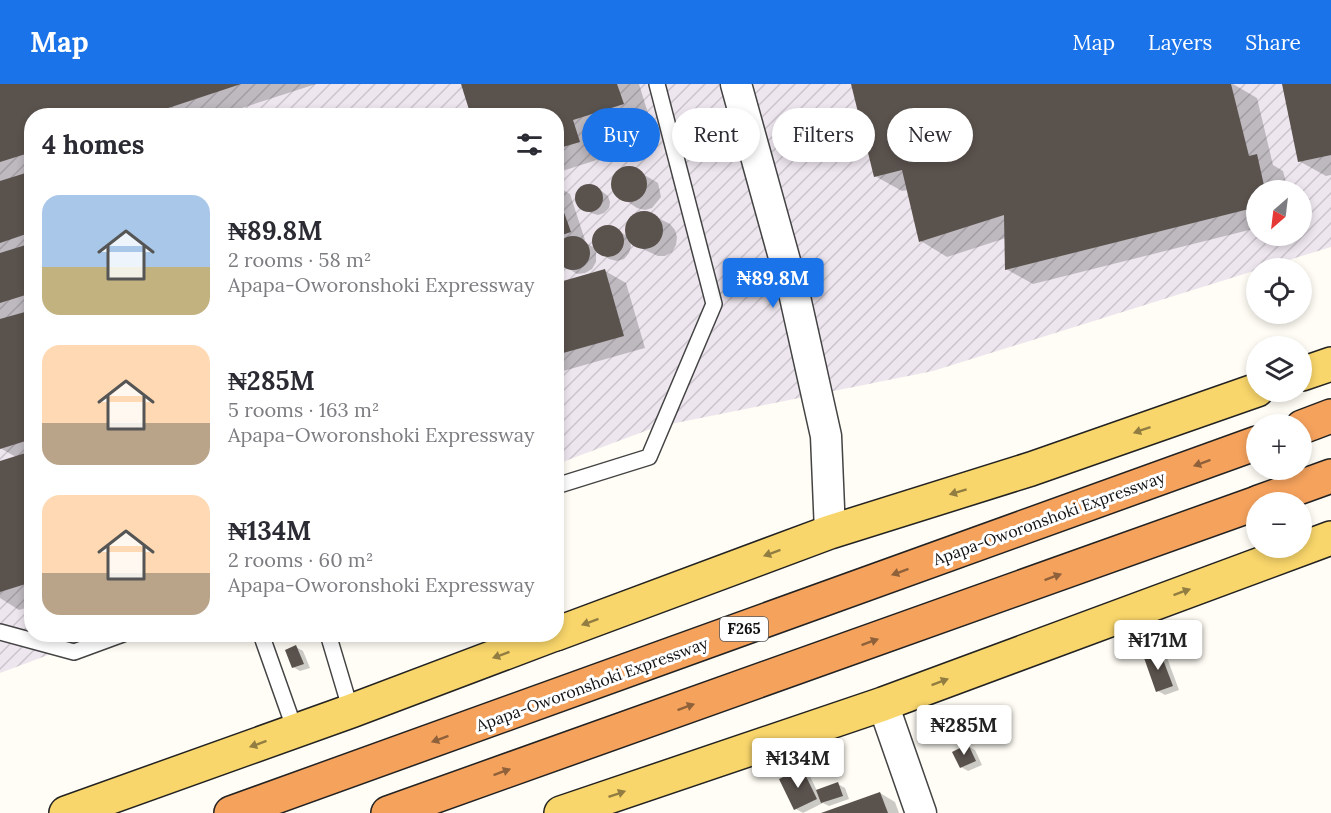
<!DOCTYPE html>
<html lang="en">
<head>
<meta charset="utf-8">
<style>
  body { margin:0; font-family:Lora,serif; background:#f2f2f3; color:#2b2b33; height:100vh; display:flex; flex-direction:column; font-size:22px; white-space:nowrap }
  * { box-sizing:border-box; margin:0 }
  p { font-size:20px; color:#7c7c81 }
  .icon { flex:none; width:33px; height:33px; fill:none; stroke:currentColor; stroke-width:2; stroke-linecap:round; stroke-linejoin:round }
  .map { position:relative; flex:1; overflow:hidden }
  .drawer { position:absolute; left:24px; top:24px; width:540px; height:534px; display:flex; flex-direction:column; background:#fff; border-radius:24px; box-shadow:0 3px 9px #0003 }
  .drawer>* { flex:none }
  .guide { position:absolute; left:582px; top:24px; width:570px; height:54px; display:flex; gap:12px }
  .needle { width:39px; rotate:208deg }
  .buttons { position:absolute; left:1246px; top:96px; display:grid; gap:12px }
  .buttons a { display:grid; place-items:center; width:66px; height:66px; border-radius:50%; background:#fff; box-shadow:0 3px 9px #0003; font-size:30px }
  .price { position:absolute; translate:-50% -51px; padding:0 14px; border-radius:6px; background:#fff; color:#222; font-size:20px; line-height:39px; filter:drop-shadow(0 2px 3px #0008) }
  .price::after { content:''; position:absolute; left:50%; top:36px; width:18px; height:14px; margin-left:-9px; background:inherit; clip-path:polygon(0 0,100% 0,50% 100%) }
  .price.active { background:#1a73e8; color:#fff }
  ul { padding:0; list-style:none }
  li { display:flex; align-items:center; gap:18px; height:150px; padding:0 18px }
  li span { display:grid; place-items:center; flex:none; width:168px; height:120px; border-radius:18px; color:#555 }
  li>.icon { margin-inline-start:auto }
  span .icon { width:72px; height:72px; fill:#fffc; stroke-width:1 }
  li b { font-size:26px }
  h2 { display:flex; justify-content:space-between; align-items:center; height:72px; padding:0 18px; font-size:26px }
  .pill { padding:0 21px; border-radius:27px; background:#fff; box-shadow:0 3px 9px #0003; font-size:21px; line-height:54px }
  .pill.active { background:#1a73e8; color:#fff }
  header { display:flex; align-items:center; gap:36px; box-sizing:border-box; height:84px; padding:0 30px; background:#1a73e8; color:#fff }
  header strong { font-size:28px }
  nav { display:flex; gap:33px; margin-inline-start:auto; font-size:21px }
  .map>svg:first-child { display:block }
  .industrial { fill:url(#industrial-furrows); fill-rule:evenodd }
  .shadow { fill:#0003 }
  .building { fill:#5a524d }
  .lines { fill:none; stroke-linecap:round; stroke-linejoin:round }
  .service-casing { stroke:#444; stroke-width:18 }
  .minor-casing { stroke:#444; stroke-width:33 }
  .primary-casing { stroke:#222; stroke-width:36 }
  .motorway-casing { stroke:#222; stroke-width:36 }
  .service { stroke:#fff; stroke-width:15 }
  .minor { stroke:#fff; stroke-width:30 }
  .primary { stroke:#f9d66b; stroke-width:33 }
  .motorway { stroke:#f5a25d; stroke-width:33 }
  .oneway { fill:#917d42 }
  .oneway2 { fill:#8e613b }
  .labels { text-anchor:middle; stroke-width:6; stroke-linejoin:round; paint-order:stroke }
  .shield { fill:#fff; stroke:#585858; stroke-width:1.5 }
  .shield-label { font-size:15px; font-weight:bold; fill:#111 }
  .street-label { font-size:16px; fill:#111; stroke:#fff }
</style>
</head>
<body>
<header>
<strong>Map</strong>
<nav><a>Map</a><a>Layers</a><a>Share</a></nav>
</header>
<div class="map">
<svg width="1331" height="729" viewBox="0 0 1331 729">
  <defs>
    <pattern id="industrial-furrows" width="10" height="10" patternUnits="userSpaceOnUse" patternTransform="scale(1.5)"><rect width="10" height="10" fill="#eee6ef"/><path d="M-1 1l2-2M0 10L10 0M9 11l2-2" fill="none" stroke="#cbc4cc"/></pattern>
  </defs>
  <rect width="100%" height="100%" fill="#fffdf5"/>
  <!-- industrial -->
  <path class="industrial" d="M0,0H1331V163L1263,184H1257V186L933,287L656,343L557,380L556,32H32V550L102,551L0,589ZM1257,106H1302V152H1257Z"/>
  <!-- shadow -->
  <g class="shadow">
    <polygon points="0,0 316,0 217,32 32,32 32,522 19,526 0,514 0,378 16,373 0,364"/>
    <polygon points="463,0 639,0 650,36 599,52 606,73 556,89 556,32"/>
    <polygon points="853,0 1233,0 1257,14 1273,81 1283,87 1288,106 1257,106 1257,144 1033,200 1006,185 1006,154 947,173 921,157 908,106 902,107 875,92"/>
    <polygon points="1284,0 1331,0 1331,91 1326,92 1299,77"/>
    <polygon points="629,84 636,86 658,99 661,113 652,124 645,126 637,124 616,110 613,96 622,85"/>
    <polygon points="589,101 595,102 608,112 610,118 609,124 604,129 598,131 591,129 578,120 577,114 578,108"/>
    <polygon points="556,102 570,110 585,156 582,157 595,164 593,158 594,150 600,144 608,142 615,144 628,153 627,140 632,133 639,129 646,128 670,140 675,146 677,153 676,161 672,168 665,172 658,172 634,161 630,156 631,162 629,169 624,175 617,177 609,175 596,166 596,178 592,185 585,189 577,190 561,180 557,174"/>
    <polygon points="605,187 626,199 645,264 556,289 556,200"/>
    <polygon points="296,563 303,567 310,584 300,587 293,583"/>
    <polygon points="1159,567 1166,571 1179,606 1165,611 1158,607"/>
    <polygon points="968,662 975,666 982,681 968,687 961,683"/>
    <polygon points="802,685 809,690 817,707 838,700 845,704 849,715 829,722 823,719 803,729 796,725"/>
    <polygon points="880,709 895,718 899,729 824,729"/>
  </g>
  <!-- building -->
  <g class="building">
    <polygon points="0,0 241,0 144,32 32,32 32,68 0,78"/>
    <polygon points="461,0 617,0 624,20 573,36 580,58 556,65 556,32 471,32"/>
    <polygon points="851,0 1231,0 1249,72 1257,70 1265,106 1257,106 1257,123 1005,186 1004,131 919,158 902,86 874,93"/>
    <polygon points="1282,0 1331,0 1331,71 1298,78"/>
    <circle cx="629" cy="100" r="18"/>
    <polygon points="32,87 32,148 0,159 0,97"/>
    <circle cx="589" cy="114" r="14"/>
    <polygon points="556,106 571,148 556,153"/>
    <circle cx="644" cy="146" r="19"/>
    <circle cx="608" cy="157" r="16"/>
    <circle cx="573" cy="169" r="17"/>
    <polygon points="32,159 32,209 0,219 0,169"/>
    <polygon points="605,185 624,252 556,271 556,199"/>
    <polygon points="32,226 32,355 0,365 0,235"/>
    <polygon points="32,367 32,498 0,508 0,377"/>
    <polygon points="296,561 304,580 292,584 285,566"/>
    <polygon points="1159,565 1173,602 1156,608 1143,571"/>
    <polygon points="968,660 976,677 960,684 952,668"/>
    <polygon points="802,684 817,715 794,726 779,695"/>
    <polygon points="838,698 843,712 821,719 816,706"/>
    <polygon points="880,708 888,729 821,729"/>
  </g>
  <g class="lines">
    <defs>
      <g id="service">
        <polyline points="556,402 649,373 714,220 657,0"/>
        <polyline points="0,548 74,568 123,550"/>
        <polyline points="261,550 295,646"/>
        <polyline points="328,550 351,627"/>
      </g>
      <g id="minor">
        <polyline points="736,0 795,213 826,352 830,448"/>
        <polyline points="883,620 921,729"/>
      </g>
      <g id="primary">
        <polyline points="1302,290 1331,280"/>
        <polyline points="556,550 830,448 1031,385 1257,306"/>
        <polyline points="66,729 351,627 555,550"/>
        <polyline points="561,729 883,620 1331,454"/>
      </g>
      <g id="motorway">
        <polyline points="1302,343 1331,332"/>
        <polyline points="1259,418 1331,392"/>
        <polyline points="231,729 1257,359"/>
        <polyline points="388,729 1257,419"/>
      </g>
    </defs>
    <!-- service casing -->
    <use href="#service" class="service-casing"/>
    <!-- minor casing -->
    <use href="#minor" class="minor-casing"/>
    <!-- primary casing -->
    <use href="#primary" class="primary-casing"/>
    <!-- motorway casing -->
    <use href="#motorway" class="motorway-casing"/>
    <!-- service -->
    <use href="#service" class="service"/>
    <!-- minor -->
    <use href="#minor" class="minor"/>
    <!-- primary -->
    <use href="#primary" class="primary"/>
    <!-- motorway -->
    <use href="#motorway" class="motorway"/>
  </g>
  <!-- one-way arrows -->
  <defs><path id="oneway-solid" d="M-6-.8H1V-3.2L6.5 0L1 3.2V.8H-6Z" transform="scale(1.5)"/></defs>
  <g class="oneway">
    <use href="#oneway-solid" transform="translate(1142 346) rotate(161)"/>
    <use href="#oneway-solid" transform="translate(958 408) rotate(163)"/>
    <use href="#oneway-solid" transform="translate(772 469) rotate(160)"/>
    <use href="#oneway-solid" transform="translate(1182 508) rotate(-20)"/>
    <use href="#oneway-solid" transform="translate(590 538) rotate(160)"/>
    <use href="#oneway-solid" transform="translate(501 571) rotate(160)"/>
    <use href="#oneway-solid" transform="translate(940 598) rotate(-21)"/>
    <use href="#oneway-solid" transform="translate(258 660) rotate(160)"/>
    <use href="#oneway-solid" transform="translate(617 710) rotate(-19)"/>
  </g>
  <g class="oneway2">
    <use href="#oneway-solid" transform="translate(1202 379) rotate(160)"/>
    <use href="#oneway-solid" transform="translate(900 488) rotate(160)"/>
    <use href="#oneway-solid" transform="translate(1053 493) rotate(-20)"/>
    <use href="#oneway-solid" transform="translate(870 558) rotate(-20)"/>
    <use href="#oneway-solid" transform="translate(686 623) rotate(-20)"/>
    <use href="#oneway-solid" transform="translate(440 655) rotate(160)"/>
    <use href="#oneway-solid" transform="translate(502 688) rotate(-20)"/>
  </g>
  <g class="labels">
    <!-- shield labels -->
    <rect class="shield" x="720" y="533" width="48" height="24" rx="4.5"/>
    <g class="shield-label">
      <text x="744" y="550">F265</text>
    </g>
    <!-- street labels -->
    <g class="street-label">
      <text transform="translate(1049 434) rotate(-20)" y="6">Apapa-Oworonshoki Expressway</text>
      <text transform="translate(592 600) rotate(-20)" y="6">Apapa-Oworonshoki Expressway</text>
    </g>
  </g>
</svg>
<div class="buttons">
<a><svg class="needle" viewBox="-14 -14 28 28"><path d="M0-13l5 13h-10z" fill="#e53935"/><path d="M0 13l5-13h-10z" fill="#7c7c81"/></svg></a>
<a><svg class="icon" aria-label="locate" viewBox="0 0 24 24"><circle cx="12" cy="12" r="6"/><path d="M12 2v4M12 18v4M2 12h4M18 12h4"/></svg></a>
<a><svg class="icon" aria-label="layers" viewBox="0 0 24 24"><path d="M12 4l9 5-9 5-9-5zM3 14l9 5 9-5"/></svg></a>
<a>+</a>
<a>−</a>
</div>
<b class="price active" style="left:773px;top:225px">₦89.8M</b>
<b class="price" style="left:1158px;top:587px">₦171M</b>
<b class="price" style="left:964px;top:672px">₦285M</b>
<b class="price" style="left:798px;top:705px">₦134M</b>
<div class="guide">
<a class="pill active">Buy</a>
<a class="pill">Rent</a>
<a class="pill">Filters</a>
<a class="pill">New</a>
</div>
<section class="drawer">
<h2>4 homes<svg class="icon" aria-label="filters" viewBox="0 0 24 24"><path d="M4 7h16M4 17h16"/><circle cx="9" cy="7" r="2"/><circle cx="15" cy="17" r="2"/></svg></h2>
<ul>
<li><span style="background:linear-gradient(#a9c7e8 60%,#c2b280 0)"><svg class="icon" aria-label="home" viewBox="0 0 24 24"><path d="M3 11l9-7 9 7M6 9v11h12V9"/></svg></span><div><b>₦89.8M</b><p>2 rooms · 58 m²</p><p>Apapa-Oworonshoki Expressway</p></div></li>
<li><span style="background:linear-gradient(#ffd9b3 65%,#b9a48a 0)"><svg class="icon" aria-label="home" viewBox="0 0 24 24"><path d="M3 11l9-7 9 7M6 9v11h12V9"/></svg></span><div><b>₦285M</b><p>5 rooms · 163 m²</p><p>Apapa-Oworonshoki Expressway</p></div></li>
<li><span style="background:linear-gradient(#ffd9b3 65%,#b9a48a 0)"><svg class="icon" aria-label="home" viewBox="0 0 24 24"><path d="M3 11l9-7 9 7M6 9v11h12V9"/></svg></span><div><b>₦134M</b><p>2 rooms · 60 m²</p><p>Apapa-Oworonshoki Expressway</p></div></li>
</ul>
</section>
</div>
</body>
</html>
